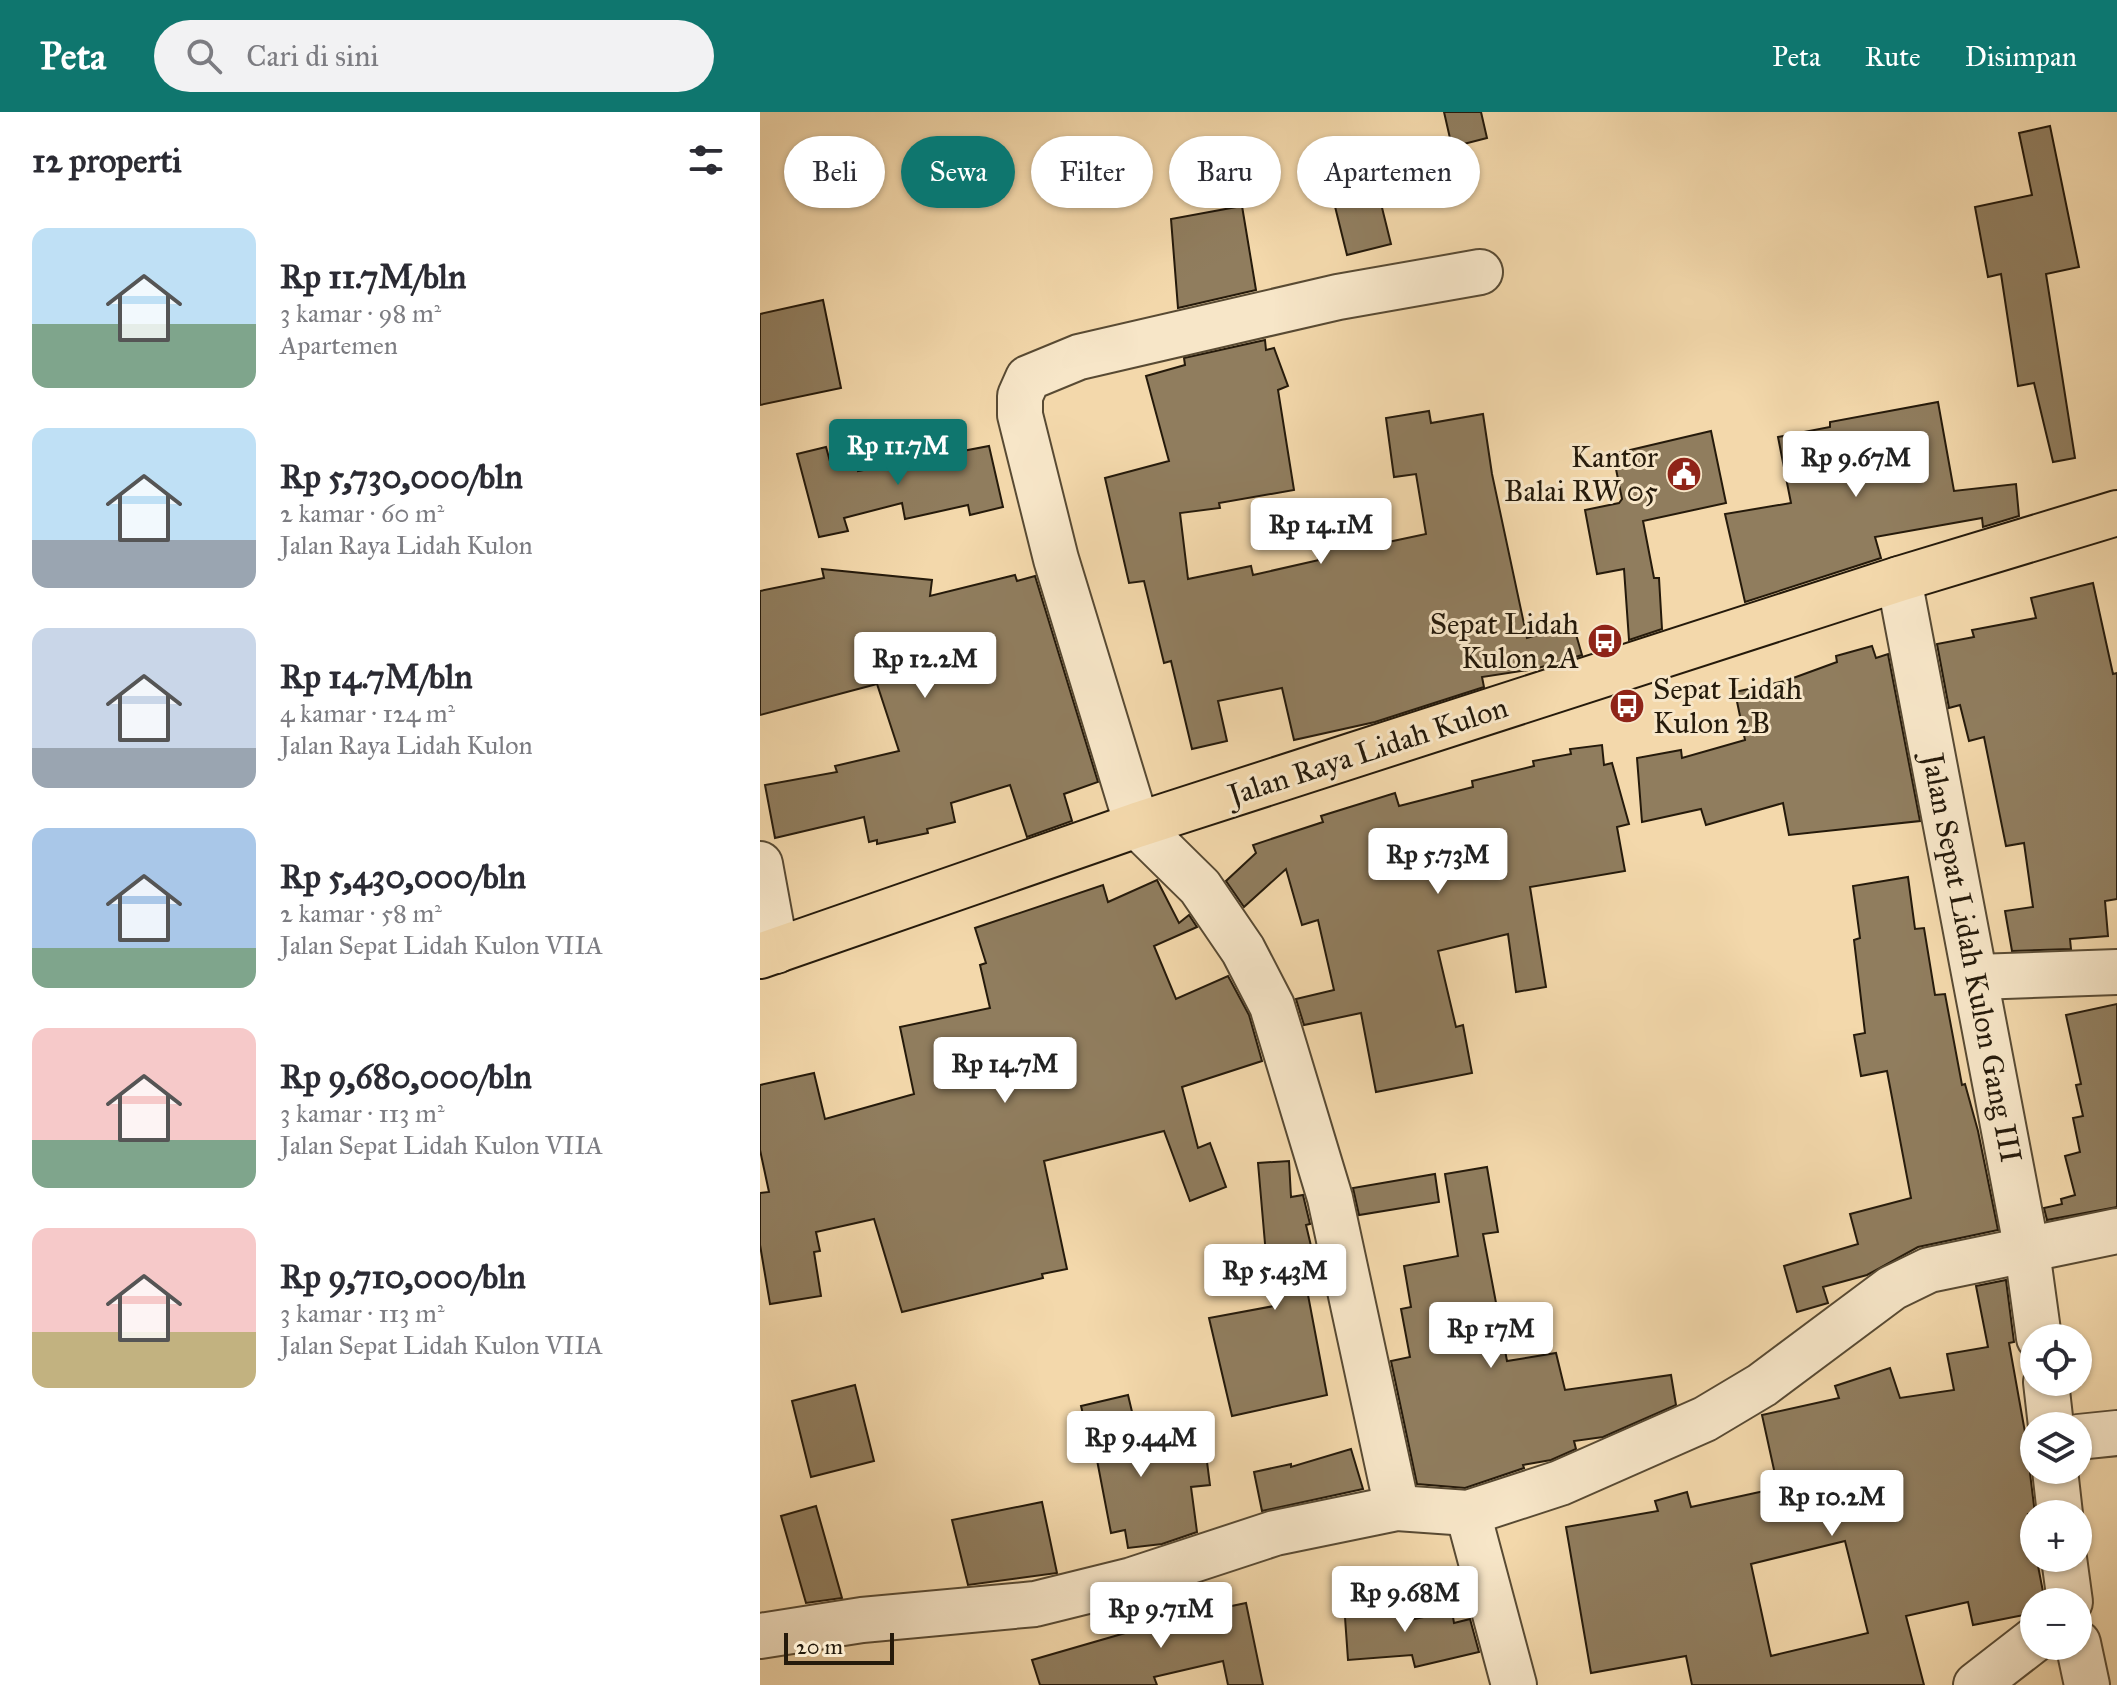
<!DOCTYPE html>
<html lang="id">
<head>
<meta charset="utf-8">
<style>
  body { margin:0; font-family:"IM FELL Great Primer",serif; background:#f2f2f3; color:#2b2b33; height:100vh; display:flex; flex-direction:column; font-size:30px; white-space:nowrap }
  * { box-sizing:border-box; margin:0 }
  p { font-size:26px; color:#7c7c81 }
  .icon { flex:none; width:44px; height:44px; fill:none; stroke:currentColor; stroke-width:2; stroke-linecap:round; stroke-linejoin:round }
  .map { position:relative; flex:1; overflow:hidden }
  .sheet { display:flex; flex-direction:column; background:#fff; width:760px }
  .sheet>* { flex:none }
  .top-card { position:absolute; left:24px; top:24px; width:760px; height:72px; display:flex; gap:16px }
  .buttons { position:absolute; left:1260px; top:1212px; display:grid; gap:16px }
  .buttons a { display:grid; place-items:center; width:72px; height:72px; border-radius:50%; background:#fff; box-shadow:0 2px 6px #0004; font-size:40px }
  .scale { position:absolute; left:24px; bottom:20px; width:110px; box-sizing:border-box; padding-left:8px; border:4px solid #251a0b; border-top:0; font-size:22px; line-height:28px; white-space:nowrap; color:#251a0b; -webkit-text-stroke:6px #f7e6c8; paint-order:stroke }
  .price { position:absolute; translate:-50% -68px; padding:0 18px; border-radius:8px; background:#fff; color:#222; font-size:26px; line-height:52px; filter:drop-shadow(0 2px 4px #0008) }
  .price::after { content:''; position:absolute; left:50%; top:48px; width:24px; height:18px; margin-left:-12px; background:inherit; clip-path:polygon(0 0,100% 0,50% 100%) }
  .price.current { background:#0f766e; color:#fff }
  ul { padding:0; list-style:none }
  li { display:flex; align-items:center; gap:24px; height:200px; padding:0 32px }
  li span { display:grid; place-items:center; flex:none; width:224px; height:160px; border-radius:16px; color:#555 }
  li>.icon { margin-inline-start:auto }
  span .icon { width:96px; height:96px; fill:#fffc; stroke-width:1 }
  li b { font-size:34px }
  h2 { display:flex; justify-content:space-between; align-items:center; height:96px; padding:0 32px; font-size:34px }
  .tag { padding:0 28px; border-radius:36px; background:#fff; box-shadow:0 2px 6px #0004; font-size:28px; line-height:72px }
  .tag.current { background:#0f766e; color:#fff }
  header { display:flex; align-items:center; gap:48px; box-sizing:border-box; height:112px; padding:0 40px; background:#0f766e; color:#fff }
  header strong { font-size:38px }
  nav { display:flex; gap:44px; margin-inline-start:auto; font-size:28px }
  .search { width:560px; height:72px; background:#f2f2f3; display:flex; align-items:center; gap:20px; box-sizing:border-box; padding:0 28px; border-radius:44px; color:#7c7c81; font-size:30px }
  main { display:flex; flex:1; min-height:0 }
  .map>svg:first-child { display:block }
  .building { fill:#907d5e; stroke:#251a0b; stroke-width:2; fill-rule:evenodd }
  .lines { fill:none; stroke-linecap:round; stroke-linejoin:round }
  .minor-casing { stroke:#584a33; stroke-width:48 }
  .major-casing { stroke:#251a0b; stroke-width:48 }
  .minor { stroke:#f7e6c8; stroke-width:44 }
  .major { stroke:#f3d8ab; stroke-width:44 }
  .labels { text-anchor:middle; stroke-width:6; stroke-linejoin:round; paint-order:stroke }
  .poi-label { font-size:30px; fill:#251a0b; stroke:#f7e6c8; text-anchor:end }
  .street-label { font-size:30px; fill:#251a0b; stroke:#f7e6c8 }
</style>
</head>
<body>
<header>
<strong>Peta</strong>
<div class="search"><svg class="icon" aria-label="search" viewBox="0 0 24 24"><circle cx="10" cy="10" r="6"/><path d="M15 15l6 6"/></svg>Cari di sini</div>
<nav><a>Peta</a><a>Rute</a><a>Disimpan</a></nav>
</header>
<main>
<section class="sheet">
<h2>12 properti<svg class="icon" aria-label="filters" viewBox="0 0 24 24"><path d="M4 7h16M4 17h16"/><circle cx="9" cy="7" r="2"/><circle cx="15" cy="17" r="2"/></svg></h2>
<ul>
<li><span style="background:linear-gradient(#bfe0f5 60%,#7fa58c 0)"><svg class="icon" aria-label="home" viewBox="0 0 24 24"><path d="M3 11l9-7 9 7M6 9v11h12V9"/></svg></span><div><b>Rp 11.7M/bln</b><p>3 kamar · 98 m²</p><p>Apartemen</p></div></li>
<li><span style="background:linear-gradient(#bfe0f5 70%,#9aa5b1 0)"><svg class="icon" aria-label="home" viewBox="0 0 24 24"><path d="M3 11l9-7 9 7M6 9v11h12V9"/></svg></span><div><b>Rp 5,730,000/bln</b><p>2 kamar · 60 m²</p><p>Jalan Raya Lidah Kulon</p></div></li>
<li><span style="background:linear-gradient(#c9d6e8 75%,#9aa5b1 0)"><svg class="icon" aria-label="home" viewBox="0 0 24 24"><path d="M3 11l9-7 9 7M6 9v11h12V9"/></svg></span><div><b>Rp 14.7M/bln</b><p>4 kamar · 124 m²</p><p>Jalan Raya Lidah Kulon</p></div></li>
<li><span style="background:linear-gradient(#a9c7e8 75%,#7fa58c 0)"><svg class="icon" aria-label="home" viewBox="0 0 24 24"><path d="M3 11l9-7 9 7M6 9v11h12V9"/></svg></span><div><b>Rp 5,430,000/bln</b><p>2 kamar · 58 m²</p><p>Jalan Sepat Lidah Kulon VIIA</p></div></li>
<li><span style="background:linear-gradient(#f6c9c9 70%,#7fa58c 0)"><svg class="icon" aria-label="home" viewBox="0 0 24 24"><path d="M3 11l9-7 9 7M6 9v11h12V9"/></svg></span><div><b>Rp 9,680,000/bln</b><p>3 kamar · 113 m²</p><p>Jalan Sepat Lidah Kulon VIIA</p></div></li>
<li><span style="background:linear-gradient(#f6c9c9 65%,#c2b280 0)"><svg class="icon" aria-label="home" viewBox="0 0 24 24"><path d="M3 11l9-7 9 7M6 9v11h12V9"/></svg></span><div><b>Rp 9,710,000/bln</b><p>3 kamar · 113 m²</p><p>Jalan Sepat Lidah Kulon VIIA</p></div></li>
</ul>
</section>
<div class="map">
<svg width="1357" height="1573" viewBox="0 0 1357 1573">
  <rect width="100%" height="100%" fill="#f3d8ab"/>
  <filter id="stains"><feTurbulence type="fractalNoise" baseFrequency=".0025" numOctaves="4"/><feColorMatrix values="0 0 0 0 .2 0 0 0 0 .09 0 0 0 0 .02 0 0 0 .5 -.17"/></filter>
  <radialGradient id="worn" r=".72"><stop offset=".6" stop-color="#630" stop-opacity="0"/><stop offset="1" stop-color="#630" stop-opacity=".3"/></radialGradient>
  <!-- building -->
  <g class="building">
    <polygon points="684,0 721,0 727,26 692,35"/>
    <polygon points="1290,14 1319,155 1286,162 1315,346 1293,350 1274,271 1258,274 1241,162 1228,165 1215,95 1272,83 1259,21"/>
    <polygon points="605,27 631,132 587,143 561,38"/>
    <polygon points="482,94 496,178 418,196 411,107"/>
    <polygon points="63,188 81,276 0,293 0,202"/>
    <polygon points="505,228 506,238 514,236 528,274 518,278 534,378 459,391 460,396 420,401 428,467 491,454 493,463 559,448 557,440 579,435 568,403 600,392 614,433 666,422 656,362 634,365 626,306 669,299 671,311 723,302 732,362 767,526 813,512 822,543 775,557 722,565 724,575 615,610 534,628 522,576 458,589 467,629 432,637 411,549 404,551 384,469 369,471 345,366 409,349 386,264 425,253 424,246"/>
    <polygon points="1178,290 1194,379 1256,372 1259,404 1223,415 1222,406 1115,425 1121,446 985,490 965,402 1031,391 1018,325 1070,315 1070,310"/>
    <polygon points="951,319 966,391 883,409 894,466 899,466 902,517 869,528 864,457 837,462 825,398 859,391 862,387 853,342"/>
    <polygon points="229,334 243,395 210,403 208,393 145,407 142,391 84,406 88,419 59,425 37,342 66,335 71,353 95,348 98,359"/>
    <polygon points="62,457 172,468 170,484 255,463 257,469 275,464 338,670 304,682 312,709 267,725 250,673 191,691 195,710 167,717 168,721 117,732 117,728 109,730 104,705 15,726 5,673 77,660 75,654 139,639 117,572 0,603 0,479 64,466"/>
    <polygon points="1333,471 1353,562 1357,561 1357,787 1345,789 1348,824 1310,827 1311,837 1252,839 1245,799 1273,795 1264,731 1246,734 1224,625 1209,629 1200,593 1189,596 1177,532 1214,525 1212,518 1276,506 1271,486"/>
    <polygon points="1112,534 1116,546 1128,542 1160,709 1029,723 1023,691 946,713 941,697 882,710 877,646 921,638 922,646 985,628 975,580 1025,569 1077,550 1076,544"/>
    <polygon points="842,633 844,653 852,651 869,712 857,715 865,759 770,775 786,875 756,880 748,822 678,839 696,915 703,913 712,961 616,980 601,901 544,913 536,887 574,878 558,808 542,813 526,757 484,795 466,769 496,741 493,733 563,710 561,704 635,681 639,694 713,675 712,669 774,654 773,649 811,642 810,637"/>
    <polygon points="1148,765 1155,817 1164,816 1175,883 1185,882 1202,973 1205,972 1218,1019 1238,1118 1158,1135 1107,1163 1063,1175 1068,1191 1037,1200 1024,1154 1098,1132 1090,1102 1151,1086 1127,959 1101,964 1094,923 1105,921 1094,828 1100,826 1093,774"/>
    <polygon points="397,768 419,811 429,803 437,815 394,834 416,887 468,864 489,903 502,949 422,975 438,1036 450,1031 466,1075 430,1089 404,1019 284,1049 307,1157 282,1162 283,1166 142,1200 114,1107 56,1120 60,1139 54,1140 61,1184 10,1192 0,1133 0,1081 9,1080 0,1038 0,973 54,961 65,1007 154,982 140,915 230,896 220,853 226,851 215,816 343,773 348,790"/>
    <polygon points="1357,892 1357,1095 1287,1108 1284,1096 1302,1092 1301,1087 1315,1083 1305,1044 1320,1040 1313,1006 1323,1004 1316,973 1321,972 1306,903"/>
    <polygon points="529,1049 531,1085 543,1083 550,1112 546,1113 562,1180 548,1183 567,1283 472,1304 449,1206 514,1194 502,1144 506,1143 498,1051"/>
    <polygon points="727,1055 738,1120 723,1122 747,1249 796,1241 805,1278 911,1263 916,1293 843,1325 814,1329 816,1337 791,1348 763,1353 764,1356 705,1376 657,1372 631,1249 650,1245 641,1197 651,1195 644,1154 698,1144 685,1062"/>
    <polygon points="675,1062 679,1090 599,1103 593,1076"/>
    <path d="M1246,1168L1254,1230L1249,1231L1268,1337L1274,1336L1270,1361L1275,1402H1268L1285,1490H1274V1501L1213,1513L1208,1490L1146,1504L1164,1573H932L926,1544L831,1561L806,1415L898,1399L895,1389L927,1380L931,1395L1018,1376L1002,1303L1079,1286L1075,1274L1130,1256L1140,1286L1194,1278L1187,1242L1228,1235L1216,1174ZM1085,1429L1108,1521L1011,1544L991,1452Z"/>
    <polygon points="95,1273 114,1349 51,1365 32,1289"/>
    <polygon points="368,1283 384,1350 446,1342 450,1373 431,1375 437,1420 402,1432 368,1436 365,1418 351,1421 337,1348 334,1348 321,1294"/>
    <polygon points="591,1337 603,1377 502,1399 494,1360 531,1352 531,1355"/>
    <polygon points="282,1390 297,1461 208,1473 192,1408"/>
    <polygon points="56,1394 82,1486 46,1491 21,1404"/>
    <polygon points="634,1487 640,1510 692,1499 694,1511 710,1507 719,1540 655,1555 652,1543 588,1548 584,1491"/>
    <polygon points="416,1489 419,1505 486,1491 503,1573 468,1573 463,1549 394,1565 397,1573 280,1573 272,1548 379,1517 374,1499"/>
  </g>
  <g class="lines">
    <defs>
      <g id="minor">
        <polyline points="1139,467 1267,1139 1279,1226"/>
        <polyline points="0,752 16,839"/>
        <polyline points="1216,865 1357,860"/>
        <polyline points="1286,1270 1291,1314"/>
        <polyline points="1318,1325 1357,1321"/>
        <polyline points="1295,1358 1300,1402"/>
        <polyline points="637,1396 570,1086 512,894 483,838 440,775 377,713 296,447 260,303 260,284 268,266 319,245 578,185 720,160"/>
        <polyline points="708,1401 754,1573"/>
        <polyline points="1304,1446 1310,1490"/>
        <polyline points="0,1524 102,1508 275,1492 372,1468 515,1421 637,1396 708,1401 800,1371 945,1307 1002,1273 1132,1176 1169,1158 1357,1119"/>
        <polyline points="1318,1531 1327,1573"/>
        <polyline points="1216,1573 1274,1528"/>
      </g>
      <polyline id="major" points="0,844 377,713 1139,467 1357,401"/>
    </defs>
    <!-- minor casing -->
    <use href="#minor" class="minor-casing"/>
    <!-- major casing -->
    <use href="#major" class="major-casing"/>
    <!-- minor -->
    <use href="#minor" class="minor"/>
    <!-- major -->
    <use href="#major" class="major"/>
  </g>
  <!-- icons -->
  <defs>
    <symbol id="civic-disc" viewBox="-11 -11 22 22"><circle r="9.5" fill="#8f2418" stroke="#f7e6c8"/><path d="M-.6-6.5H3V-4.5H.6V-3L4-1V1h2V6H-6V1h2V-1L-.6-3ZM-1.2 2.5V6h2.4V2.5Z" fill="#fff"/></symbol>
    <symbol id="bus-disc" viewBox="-11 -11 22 22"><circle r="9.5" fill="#8f2418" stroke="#f7e6c8"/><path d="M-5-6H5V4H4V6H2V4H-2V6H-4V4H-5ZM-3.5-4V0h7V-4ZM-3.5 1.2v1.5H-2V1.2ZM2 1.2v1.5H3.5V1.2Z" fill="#fff"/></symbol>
  </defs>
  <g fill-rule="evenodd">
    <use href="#civic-disc" x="904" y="342" width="40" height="40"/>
    <use href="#bus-disc" x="825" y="509" width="40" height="40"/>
    <use href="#bus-disc" x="847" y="574" width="40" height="40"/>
  </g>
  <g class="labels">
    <!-- poi labels -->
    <g class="poi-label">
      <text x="898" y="355">Kantor<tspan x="898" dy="34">Balai RW 05</tspan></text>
      <text x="819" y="522">Sepat Lidah<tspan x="819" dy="34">Kulon 2A</tspan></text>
      <text x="893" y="587" text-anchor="start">Sepat Lidah<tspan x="893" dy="34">Kulon 2B</tspan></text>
    </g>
    <!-- street labels -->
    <g class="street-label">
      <text transform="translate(608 639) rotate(-18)" y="10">Jalan Raya Lidah Kulon</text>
      <text transform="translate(1212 846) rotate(79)" y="10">Jalan Sepat Lidah Kulon Gang III</text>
    </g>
  </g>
  <rect width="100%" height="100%" filter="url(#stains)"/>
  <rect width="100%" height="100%" fill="url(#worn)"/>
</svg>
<div class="buttons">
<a><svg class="icon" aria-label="locate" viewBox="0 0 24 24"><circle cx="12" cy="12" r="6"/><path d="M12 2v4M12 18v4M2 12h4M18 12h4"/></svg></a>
<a><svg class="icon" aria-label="layers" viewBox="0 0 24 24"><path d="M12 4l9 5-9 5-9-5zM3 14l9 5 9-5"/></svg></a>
<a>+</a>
<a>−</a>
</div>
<div class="scale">20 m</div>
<b class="price current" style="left:138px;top:375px">Rp 11.7M</b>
<b class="price" style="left:1096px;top:387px">Rp 9.67M</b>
<b class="price" style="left:561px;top:454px">Rp 14.1M</b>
<b class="price" style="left:165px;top:588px">Rp 12.2M</b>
<b class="price" style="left:678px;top:784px">Rp 5.73M</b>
<b class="price" style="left:245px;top:993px">Rp 14.7M</b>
<b class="price" style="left:515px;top:1200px">Rp 5.43M</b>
<b class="price" style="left:731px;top:1258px">Rp 17M</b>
<b class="price" style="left:381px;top:1367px">Rp 9.44M</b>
<b class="price" style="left:1072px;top:1426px">Rp 10.2M</b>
<b class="price" style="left:645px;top:1522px">Rp 9.68M</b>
<b class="price" style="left:401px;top:1538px">Rp 9.71M</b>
<div class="top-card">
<a class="tag">Beli</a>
<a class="tag current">Sewa</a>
<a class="tag">Filter</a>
<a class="tag">Baru</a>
<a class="tag">Apartemen</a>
</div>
</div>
</main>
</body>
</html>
